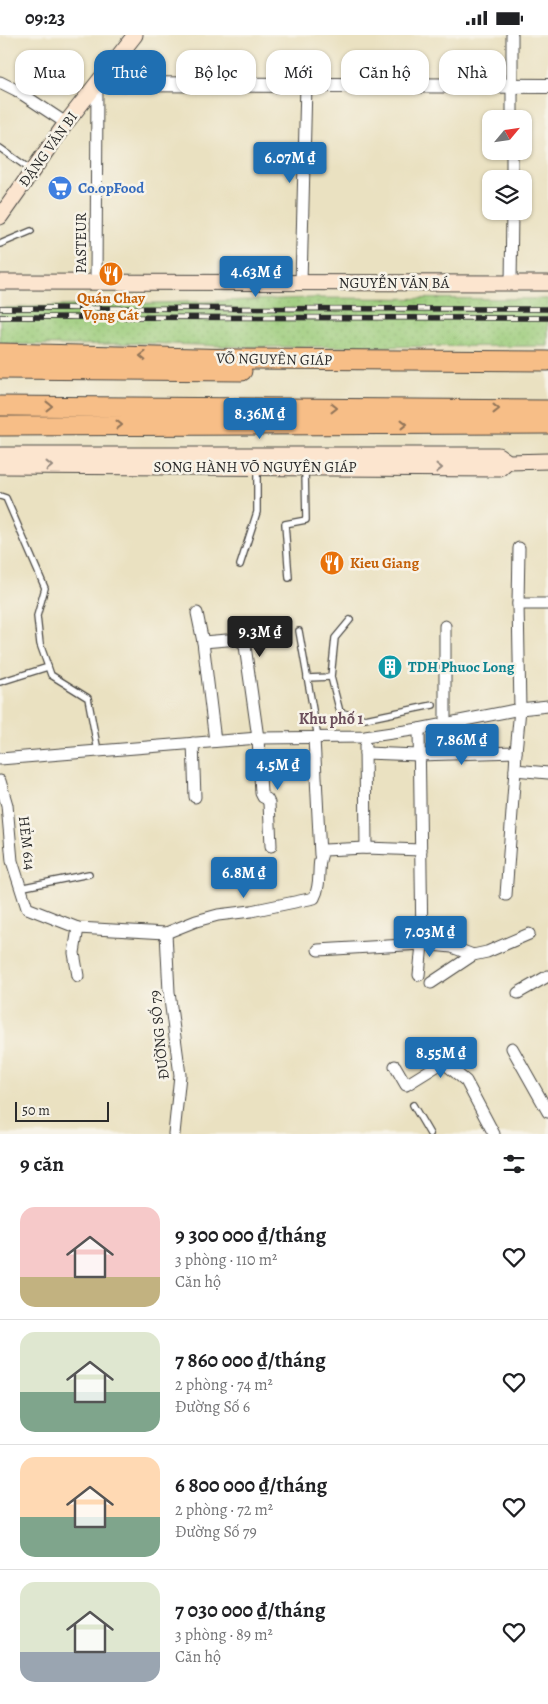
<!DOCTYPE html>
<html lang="vi">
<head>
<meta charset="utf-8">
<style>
  body { margin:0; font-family:Alegreya,serif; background:#f2f2f2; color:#202124; height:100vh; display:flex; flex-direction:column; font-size:19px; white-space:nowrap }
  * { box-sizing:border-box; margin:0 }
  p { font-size:16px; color:#757577 }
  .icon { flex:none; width:28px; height:28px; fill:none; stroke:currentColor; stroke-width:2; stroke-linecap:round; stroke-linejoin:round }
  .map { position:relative; height:1099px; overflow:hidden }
  .drawer { display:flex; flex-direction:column; background:#fff; flex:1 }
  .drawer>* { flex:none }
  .banner { position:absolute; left:15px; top:15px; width:519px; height:45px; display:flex; gap:10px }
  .needle { width:32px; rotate:61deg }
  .fabs { position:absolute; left:482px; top:75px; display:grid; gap:10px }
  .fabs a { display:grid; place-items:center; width:50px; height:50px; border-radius:10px; background:#fff; box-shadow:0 1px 4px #0004; font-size:25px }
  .scale { position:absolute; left:15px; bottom:12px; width:94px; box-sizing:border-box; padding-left:5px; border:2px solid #2b2b2b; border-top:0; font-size:14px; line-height:18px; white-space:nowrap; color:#2b2b2b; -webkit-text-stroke:4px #f7f3e8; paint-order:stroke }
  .price { position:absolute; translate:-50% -42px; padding:0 11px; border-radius:5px; background:#1f6fb2; color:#fff; font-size:16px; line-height:32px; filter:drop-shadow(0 1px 2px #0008) }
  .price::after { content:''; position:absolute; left:50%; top:30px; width:15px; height:11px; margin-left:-8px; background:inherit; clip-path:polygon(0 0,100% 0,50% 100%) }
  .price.on { background:#222; color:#fff }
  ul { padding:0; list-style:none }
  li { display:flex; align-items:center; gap:15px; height:125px; padding:0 20px }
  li+li { border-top:1px solid #e0e0e0 }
  li span { display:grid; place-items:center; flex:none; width:140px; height:100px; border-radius:15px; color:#555 }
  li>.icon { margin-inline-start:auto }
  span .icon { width:60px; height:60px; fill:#fffc; stroke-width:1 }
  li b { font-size:21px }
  h2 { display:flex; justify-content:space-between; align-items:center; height:60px; padding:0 20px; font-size:21px }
  .tag { padding:0 18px; border-radius:15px; background:#fff; box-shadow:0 1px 4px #0004; font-size:18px; line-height:45px }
  .tag.on { background:#1f6fb2; color:#fff }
  .status { display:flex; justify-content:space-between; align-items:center; height:35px; padding:0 25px; background:#fff; direction:ltr }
  .status svg { height:14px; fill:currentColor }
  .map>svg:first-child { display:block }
  .grass { fill:url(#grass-dots); stroke:#647c53 }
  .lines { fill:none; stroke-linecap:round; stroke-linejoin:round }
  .service-casing { stroke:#484642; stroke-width:8 }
  .minor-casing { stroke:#484642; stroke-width:13 }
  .tertiary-casing { stroke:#484642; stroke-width:16 }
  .secondary-casing { stroke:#484642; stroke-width:17 }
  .trunk-casing { stroke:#484642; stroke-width:21 }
  .service { stroke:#fff; stroke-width:5.5 }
  .minor { stroke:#fff; stroke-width:11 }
  .tertiary { stroke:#fff; stroke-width:14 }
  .secondary { stroke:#fce5cf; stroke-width:15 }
  .trunk { stroke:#f7be87; stroke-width:19 }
  .rail-casing { stroke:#2b2b2b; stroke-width:5.5 }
  .rail { stroke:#f7f3e8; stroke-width:4; stroke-dasharray:11; stroke-linecap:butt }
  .oneway { stroke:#917459 }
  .oneway2 { stroke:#94887d }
  .labels { text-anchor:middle; stroke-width:5; stroke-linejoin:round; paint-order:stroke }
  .street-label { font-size:15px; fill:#2b2b2b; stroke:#f7f3e8 }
  .shop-label { font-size:15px; font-weight:bold; fill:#366cbe; stroke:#f7f3e8; text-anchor:start }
  .food-label { font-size:15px; font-weight:bold; fill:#c56008; stroke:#f7f3e8 }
  .culture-label { font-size:15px; font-weight:bold; fill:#0d838f; stroke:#f7f3e8; text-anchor:start }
  .neighbourhood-label { font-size:16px; font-weight:bold; fill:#6b4e5b; stroke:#f7f3e8 }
</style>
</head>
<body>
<div class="status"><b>09:23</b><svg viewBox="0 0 49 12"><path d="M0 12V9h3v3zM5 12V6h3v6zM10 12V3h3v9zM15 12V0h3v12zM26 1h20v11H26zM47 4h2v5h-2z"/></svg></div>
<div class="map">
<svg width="548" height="1099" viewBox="0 0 548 1099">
  <defs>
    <pattern id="grass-dots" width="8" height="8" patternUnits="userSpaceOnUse" patternTransform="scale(1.25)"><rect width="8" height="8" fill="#9ccc7b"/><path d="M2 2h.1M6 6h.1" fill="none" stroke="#87af6a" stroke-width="1.8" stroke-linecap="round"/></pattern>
  </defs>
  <rect width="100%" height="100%" fill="#f7f3e8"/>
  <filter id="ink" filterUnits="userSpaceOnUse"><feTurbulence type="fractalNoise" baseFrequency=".02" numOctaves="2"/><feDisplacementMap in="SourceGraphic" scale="10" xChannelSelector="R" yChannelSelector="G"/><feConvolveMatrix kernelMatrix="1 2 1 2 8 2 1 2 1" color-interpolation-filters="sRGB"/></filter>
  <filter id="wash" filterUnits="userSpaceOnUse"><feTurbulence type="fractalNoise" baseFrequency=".0096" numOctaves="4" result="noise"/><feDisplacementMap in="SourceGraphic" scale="20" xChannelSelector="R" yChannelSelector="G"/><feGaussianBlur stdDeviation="1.12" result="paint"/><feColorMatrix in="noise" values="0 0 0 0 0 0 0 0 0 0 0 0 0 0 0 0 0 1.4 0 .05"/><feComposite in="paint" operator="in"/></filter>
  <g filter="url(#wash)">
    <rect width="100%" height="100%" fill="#eae1c1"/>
    <!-- grass -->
    <polygon class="grass" points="312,263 548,264 548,311 249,312 146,308 72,310 0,309 0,273"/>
  </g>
  <g filter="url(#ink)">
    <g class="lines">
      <defs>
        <g id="service">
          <polyline points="0,113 31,135"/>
          <polyline points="0,209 31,196"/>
          <polyline points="0,461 6,463 45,553 37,581 40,609 51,640 88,663 98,716"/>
          <polyline points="240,530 257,477 257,435"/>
          <polyline points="289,543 285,489 306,485 305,435"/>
          <polyline points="299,596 318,703"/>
          <polyline points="331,642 340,677 365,684 433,670"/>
          <polyline points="307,643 331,642 335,603 350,585"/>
          <polyline points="0,647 48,632"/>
          <polyline points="19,853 89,839"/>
          <polyline points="413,1070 430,1099"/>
        </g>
        <g id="minor">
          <polyline points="0,47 16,55 66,88"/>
          <polyline points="512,84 512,0"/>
          <polyline points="512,144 512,116"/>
          <polyline points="96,248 97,49"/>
          <polyline points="301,248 306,50"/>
          <polyline points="511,248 512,176"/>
          <polyline points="518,569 519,513"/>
          <polyline points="197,578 203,607 215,706"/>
          <polyline points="445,591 445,689"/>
          <polyline points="203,607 239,604 245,611 258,703 261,758 263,762 267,764 269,768 271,811"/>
          <polyline points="419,694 422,909 419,940"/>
          <polyline points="314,703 320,820"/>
          <polyline points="193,708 195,762"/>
          <polyline points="365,711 366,813"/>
          <polyline points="516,717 520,674 518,569 548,569"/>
          <polyline points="365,718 419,720 516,717 515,735 548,738"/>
          <polyline points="0,724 258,703 365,702 419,694 520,674 548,671"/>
          <path d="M0,746L7,770L12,826L27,873L78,893L166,898L196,886L218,880L251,876L314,863C323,847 315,827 324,815L366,813L421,815"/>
          <polyline points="506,860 515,735"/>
          <polyline points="78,893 74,918 78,941"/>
          <polyline points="166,898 169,957 180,1040 174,1099"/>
          <polyline points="318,915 422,909 452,912 473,920 487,917 529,899"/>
          <polyline points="431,948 473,920"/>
          <polyline points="518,958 548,941"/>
          <polyline points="512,1013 548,1077"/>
          <polyline points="395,1031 406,1050 443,1027 466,1046 494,1099"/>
        </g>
        <polyline id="tertiary" points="97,49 548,51"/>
        <g id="secondary">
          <polyline points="0,182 66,88 135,0"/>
          <polyline points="0,247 548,248"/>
          <polyline points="0,420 498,420 508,427 548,426"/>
          <polyline points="0,431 500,434 508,427"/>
        </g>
        <g id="trunk">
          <polyline points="0,318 236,324 548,326"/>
          <polyline points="0,334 242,336"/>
          <polyline points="0,371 548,375"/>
          <polyline points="0,391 548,389"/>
        </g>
      </defs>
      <!-- service casing -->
      <use href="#service" class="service-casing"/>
      <!-- minor casing -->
      <use href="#minor" class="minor-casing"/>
      <!-- tertiary casing -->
      <use href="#tertiary" class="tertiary-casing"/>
      <!-- secondary casing -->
      <use href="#secondary" class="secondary-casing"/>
      <!-- trunk casing -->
      <use href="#trunk" class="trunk-casing"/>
      <!-- service -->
      <use href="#service" class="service"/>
      <!-- minor -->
      <use href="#minor" class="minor"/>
      <!-- tertiary -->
      <use href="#tertiary" class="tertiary"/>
      <!-- secondary -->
      <use href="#secondary" class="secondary"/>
      <!-- trunk -->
      <use href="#trunk" class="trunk"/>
      <defs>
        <g id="rail">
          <polyline points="0,273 548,274"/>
          <polyline points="0,282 548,283"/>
        </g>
      </defs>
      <!-- rail casing -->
      <use href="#rail" class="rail-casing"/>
      <!-- rail -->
      <use href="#rail" class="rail"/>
    </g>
    <!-- one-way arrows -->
    <defs><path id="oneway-chevron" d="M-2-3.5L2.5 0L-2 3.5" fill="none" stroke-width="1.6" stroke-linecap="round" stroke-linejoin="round" transform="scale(1.25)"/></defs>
    <g class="oneway">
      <use href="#oneway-chevron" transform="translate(143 321) rotate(-179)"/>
      <use href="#oneway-chevron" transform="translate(49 371)"/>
      <use href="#oneway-chevron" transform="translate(334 373)"/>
      <use href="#oneway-chevron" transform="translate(496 374)"/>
      <use href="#oneway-chevron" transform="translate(404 389)"/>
      <use href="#oneway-chevron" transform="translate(119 390)"/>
    </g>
    <g class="oneway2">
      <use href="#oneway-chevron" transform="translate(49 431)"/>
      <use href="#oneway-chevron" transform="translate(439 433)"/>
    </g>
  </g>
  <!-- icons -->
  <defs>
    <symbol id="supermarket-disc" viewBox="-11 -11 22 22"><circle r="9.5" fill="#3f7fe0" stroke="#f7f3e8"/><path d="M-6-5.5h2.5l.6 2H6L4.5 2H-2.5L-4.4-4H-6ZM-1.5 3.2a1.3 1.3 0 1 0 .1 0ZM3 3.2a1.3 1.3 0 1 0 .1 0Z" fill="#fff"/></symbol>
    <symbol id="restaurant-disc" viewBox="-11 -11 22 22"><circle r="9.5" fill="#e8710a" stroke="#f7f3e8"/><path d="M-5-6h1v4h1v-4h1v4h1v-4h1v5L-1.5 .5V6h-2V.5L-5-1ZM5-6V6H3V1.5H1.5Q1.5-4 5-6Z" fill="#fff"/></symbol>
    <symbol id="building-disc" viewBox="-11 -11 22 22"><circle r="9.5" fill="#0f9aa8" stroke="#f7f3e8"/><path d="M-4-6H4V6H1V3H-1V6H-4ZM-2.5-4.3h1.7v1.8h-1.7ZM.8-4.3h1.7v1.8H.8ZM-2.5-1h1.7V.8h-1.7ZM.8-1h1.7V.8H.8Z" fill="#fff"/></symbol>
  </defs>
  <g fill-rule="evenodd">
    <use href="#supermarket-disc" x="46" y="139" width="28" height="28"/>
    <use href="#restaurant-disc" x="97" y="225" width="28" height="28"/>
    <use href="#restaurant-disc" x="318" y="514" width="28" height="28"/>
    <use href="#building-disc" x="376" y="618" width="28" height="28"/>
  </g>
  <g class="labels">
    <!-- street labels -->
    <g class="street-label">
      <text transform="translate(48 114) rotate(-54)" y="5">ĐẶNG VĂN BI</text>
      <text transform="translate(81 208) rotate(-90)" y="5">PASTEUR</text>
      <text x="394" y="253">NGUYỄN VĂN BÁ</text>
      <text transform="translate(274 324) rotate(1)" y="5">VÕ NGUYÊN GIÁP</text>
      <text x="255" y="437">SONG HÀNH VÕ NGUYÊN GIÁP</text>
      <text transform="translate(27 808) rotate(83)" y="5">HẺM 614</text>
      <text transform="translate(159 1000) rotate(-96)" y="5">ĐƯỜNG SỐ 79</text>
    </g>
    <!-- shop labels -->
    <g class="shop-label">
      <text x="78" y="158">Co.opFood</text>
    </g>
    <!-- food labels -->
    <g class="food-label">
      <text x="111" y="268">Quán Chay<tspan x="111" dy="17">Vọng Cát</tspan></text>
      <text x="350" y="533" text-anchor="start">Kieu Giang</text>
    </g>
    <!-- culture labels -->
    <g class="culture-label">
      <text x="408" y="637">TDH Phuoc Long</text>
    </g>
    <!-- neighbourhood labels -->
    <g class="neighbourhood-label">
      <text x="331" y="689">Khu phố 1</text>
    </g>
  </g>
</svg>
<div class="fabs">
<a><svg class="needle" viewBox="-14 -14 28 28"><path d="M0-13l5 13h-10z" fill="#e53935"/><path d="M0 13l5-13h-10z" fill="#757577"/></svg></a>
<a><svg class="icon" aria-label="layers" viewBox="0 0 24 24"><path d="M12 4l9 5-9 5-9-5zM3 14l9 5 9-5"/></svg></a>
</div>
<div class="scale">50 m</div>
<b class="price" style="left:290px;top:149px">6.07M ₫</b>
<b class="price" style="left:256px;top:263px">4.63M ₫</b>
<b class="price" style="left:260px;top:405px">8.36M ₫</b>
<b class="price on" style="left:260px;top:623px">9.3M ₫</b>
<b class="price" style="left:462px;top:731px">7.86M ₫</b>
<b class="price" style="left:278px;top:756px">4.5M ₫</b>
<b class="price" style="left:244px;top:864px">6.8M ₫</b>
<b class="price" style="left:430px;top:923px">7.03M ₫</b>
<b class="price" style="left:441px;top:1044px">8.55M ₫</b>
<div class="banner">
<a class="tag">Mua</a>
<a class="tag on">Thuê</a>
<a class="tag">Bộ lọc</a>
<a class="tag">Mới</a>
<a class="tag">Căn hộ</a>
<a class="tag">Nhà</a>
</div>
</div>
<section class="drawer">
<h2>9 căn<svg class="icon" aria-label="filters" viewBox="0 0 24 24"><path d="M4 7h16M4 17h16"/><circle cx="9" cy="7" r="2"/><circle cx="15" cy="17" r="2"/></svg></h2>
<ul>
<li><span style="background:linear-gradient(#f6c9c9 70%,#c2b280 0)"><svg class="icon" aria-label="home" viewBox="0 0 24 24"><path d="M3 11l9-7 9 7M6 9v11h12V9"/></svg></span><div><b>9 300 000 ₫/tháng</b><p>3 phòng · 110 m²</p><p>Căn hộ</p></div><svg class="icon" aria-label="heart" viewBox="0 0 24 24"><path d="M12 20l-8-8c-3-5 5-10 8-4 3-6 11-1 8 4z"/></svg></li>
<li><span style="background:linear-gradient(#dfe7d0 60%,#7fa58c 0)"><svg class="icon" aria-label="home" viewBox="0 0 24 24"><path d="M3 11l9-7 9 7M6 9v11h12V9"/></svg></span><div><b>7 860 000 ₫/tháng</b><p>2 phòng · 74 m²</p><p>Đường Số 6</p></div><svg class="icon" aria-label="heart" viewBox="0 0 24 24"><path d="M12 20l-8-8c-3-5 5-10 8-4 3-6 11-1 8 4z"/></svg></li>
<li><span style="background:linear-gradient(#ffd9b3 60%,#7fa58c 0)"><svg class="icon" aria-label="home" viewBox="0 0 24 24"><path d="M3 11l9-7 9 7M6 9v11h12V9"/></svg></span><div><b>6 800 000 ₫/tháng</b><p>2 phòng · 72 m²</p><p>Đường Số 79</p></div><svg class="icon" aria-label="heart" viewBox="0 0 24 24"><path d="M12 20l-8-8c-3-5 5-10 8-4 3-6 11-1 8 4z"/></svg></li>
<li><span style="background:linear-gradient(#dfe7d0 70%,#9aa5b1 0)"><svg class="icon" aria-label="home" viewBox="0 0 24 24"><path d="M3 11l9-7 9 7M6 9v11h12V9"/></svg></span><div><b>7 030 000 ₫/tháng</b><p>3 phòng · 89 m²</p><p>Căn hộ</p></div><svg class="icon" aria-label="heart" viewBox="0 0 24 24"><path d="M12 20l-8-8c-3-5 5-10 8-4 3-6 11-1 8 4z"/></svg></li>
</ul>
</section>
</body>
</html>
